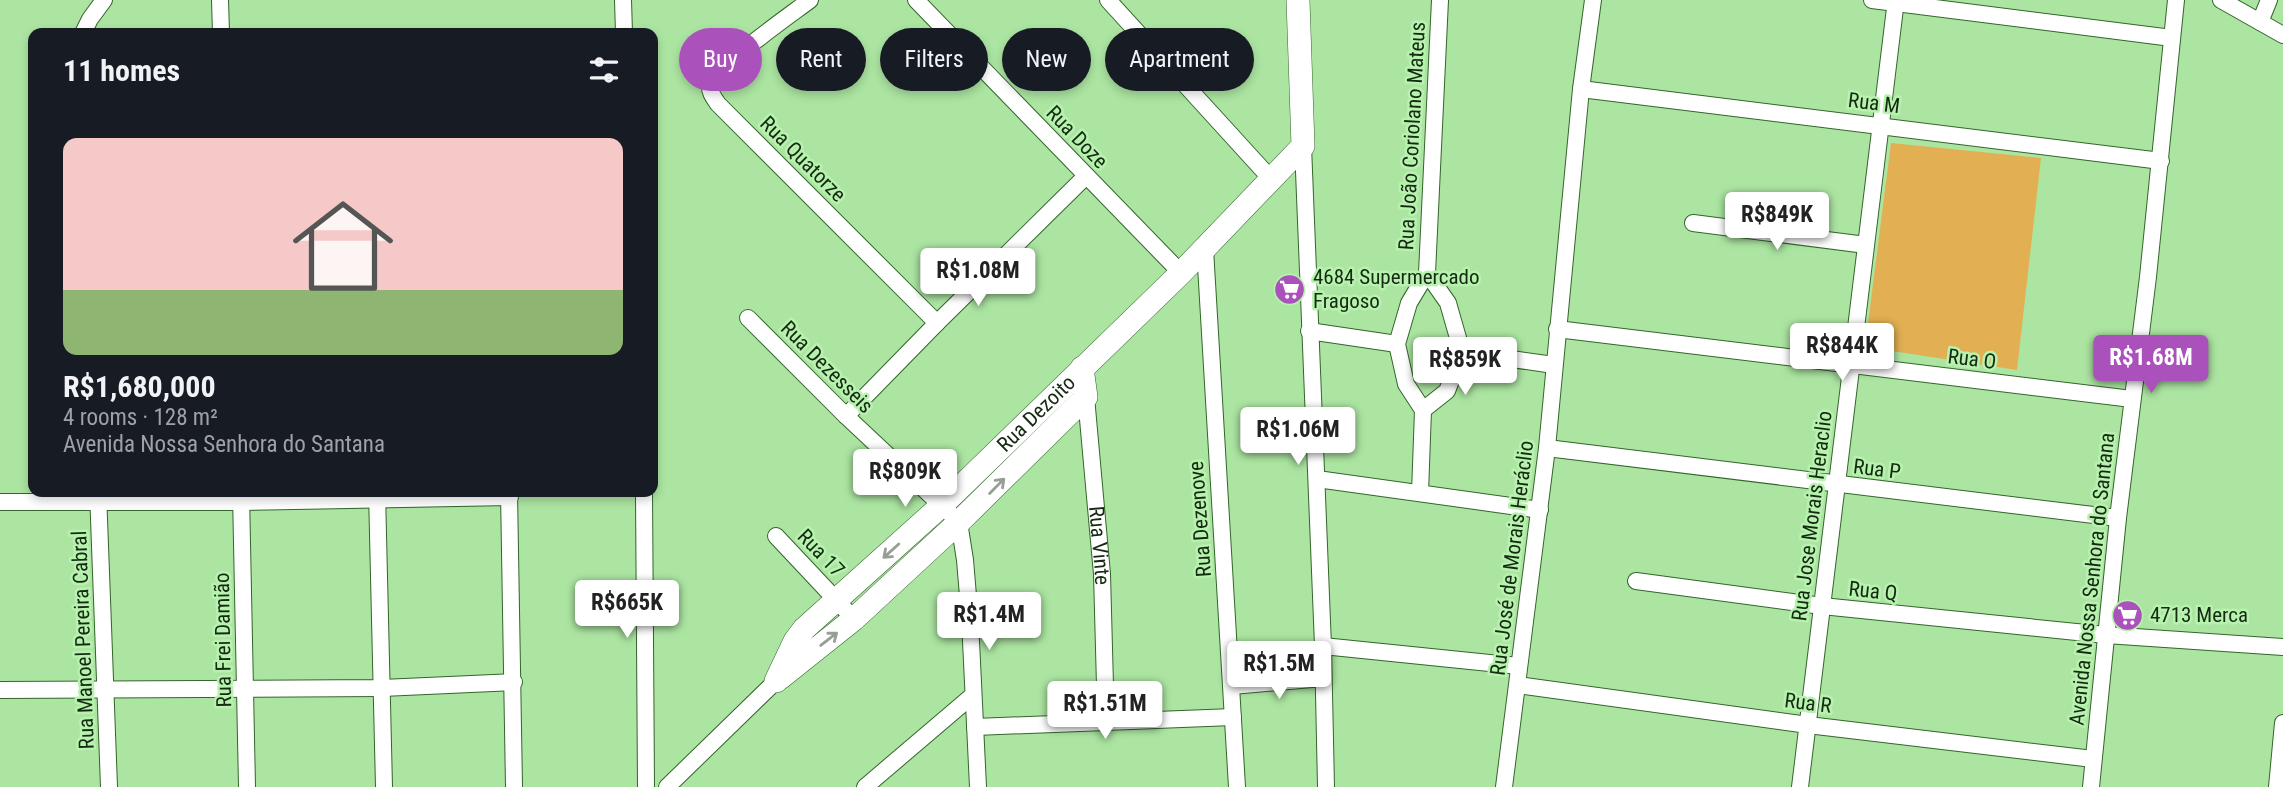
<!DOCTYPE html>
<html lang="en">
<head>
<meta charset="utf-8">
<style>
  body { margin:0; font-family:"Roboto Condensed",sans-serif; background:#20242c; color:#f1f3f6; height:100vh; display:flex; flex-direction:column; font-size:26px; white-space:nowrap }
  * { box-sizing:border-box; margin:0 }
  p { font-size:23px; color:#9ea1a6 }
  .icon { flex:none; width:38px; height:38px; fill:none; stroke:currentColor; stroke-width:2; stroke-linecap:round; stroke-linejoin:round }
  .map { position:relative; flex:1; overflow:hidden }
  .panel { position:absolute; left:28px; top:28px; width:630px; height:469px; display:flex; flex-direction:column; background:#171b24; border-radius:14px; box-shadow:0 4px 10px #0003 }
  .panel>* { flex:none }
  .hud { position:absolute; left:679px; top:28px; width:665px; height:63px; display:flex; gap:14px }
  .price { position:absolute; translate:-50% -60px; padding:0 16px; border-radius:7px; background:#fff; color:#222; font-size:23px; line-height:46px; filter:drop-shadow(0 2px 4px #0008) }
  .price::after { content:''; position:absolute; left:50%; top:42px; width:21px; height:16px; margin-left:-10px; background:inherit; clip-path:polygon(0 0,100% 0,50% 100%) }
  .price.on { background:#ab51bc; color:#fff }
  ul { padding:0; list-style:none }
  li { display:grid; align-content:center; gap:14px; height:371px; padding:0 35px }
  li span { display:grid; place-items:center; height:217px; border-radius:14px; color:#555 }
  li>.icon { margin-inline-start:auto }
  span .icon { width:126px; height:126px; fill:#fffc; stroke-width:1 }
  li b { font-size:30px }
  h2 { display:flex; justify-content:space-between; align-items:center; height:84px; padding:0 35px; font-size:30px }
  .pill { padding:0 24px; border-radius:32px; background:#171b24; box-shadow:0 4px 10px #0003; font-size:24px; line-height:63px }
  .pill.on { background:#ab51bc; color:#fff }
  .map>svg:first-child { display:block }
  .green { fill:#e2b052 }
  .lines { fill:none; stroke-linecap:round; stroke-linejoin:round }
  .street-casing { stroke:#32662a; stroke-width:18 }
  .secondary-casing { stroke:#32662a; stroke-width:24 }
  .street { stroke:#fff; stroke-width:16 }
  .secondary { stroke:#fff; stroke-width:23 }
  .oneway { stroke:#959f94 }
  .labels { text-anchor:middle; stroke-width:5; stroke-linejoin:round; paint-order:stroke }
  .street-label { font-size:21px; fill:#142a11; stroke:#b8f2af }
  .poi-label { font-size:21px; fill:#142a11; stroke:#b8f2af; text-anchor:start }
</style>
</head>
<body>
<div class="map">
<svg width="2283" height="787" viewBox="0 0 2283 787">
  <rect width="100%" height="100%" fill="#ace5a2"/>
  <!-- green -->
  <polygon class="green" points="1891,143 2041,158 2017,370 1865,347"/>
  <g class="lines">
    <defs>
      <g id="street">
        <polyline points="220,0 221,33"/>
        <polyline points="623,0 624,33"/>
        <path d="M810,0C793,13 714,68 710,85C709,92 714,98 718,104L937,323"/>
        <polyline points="916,0 1181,273"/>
        <polyline points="1108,0 1272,180"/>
        <polyline points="1872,0 2172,38"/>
        <polyline points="2221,0 2283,35"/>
        <polyline points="2260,22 2269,0"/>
        <polyline points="83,33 90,19 104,0"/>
        <polyline points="1581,89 2161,161"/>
        <polyline points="1303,146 1323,646 1326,787"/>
        <polyline points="1693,223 1866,245"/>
        <polyline points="1205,249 1237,787"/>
        <polyline points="748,318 846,416 959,522 965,560 970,620 978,787"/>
        <polyline points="1557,329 2132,399"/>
        <polyline points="1309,331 1397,344"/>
        <polyline points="1462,352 1554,365"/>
        <path id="s1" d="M1086,397L1102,574L1106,723"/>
        <polyline points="1423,410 1447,391 1462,352 1448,303 1427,273"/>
        <polyline points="846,416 937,323 1086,176"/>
        <polyline points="1547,448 2118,518"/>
        <polyline points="1317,479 1540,510"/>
        <polyline points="98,492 109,787"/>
        <polyline points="377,492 384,787"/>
        <polyline points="509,492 514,787"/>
        <polyline points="644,492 646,787"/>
        <polyline points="1420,493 1423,410 1406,384 1397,344 1409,303 1427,273 1440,0"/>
        <polyline points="241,494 247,787"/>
        <polyline points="0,502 241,502 510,497"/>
        <polyline points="776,536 854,619"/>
        <polyline points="1636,581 1822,606 2106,635 2283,647"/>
        <polyline points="1323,646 1519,666"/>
        <polyline points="1518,685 1808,725 2093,759"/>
        <polyline points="1232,686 1323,678"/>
        <polyline points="0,690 382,688 514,682"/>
        <polyline points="975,727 1233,717"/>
        <polyline points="667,787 776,681"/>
        <polyline points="865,787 973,695"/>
        <polyline points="1504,787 1547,448 1581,89 1593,0"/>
        <polyline points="1800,787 1896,0"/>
        <polyline points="2091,787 2118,518 2148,277 2176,0"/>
        <polyline points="2277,787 2283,723"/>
      </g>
      <g id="secondary">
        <polyline points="780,678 854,619 959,522 1086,397 1082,368"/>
        <path id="s2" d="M776,681L795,641L804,629L941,506L1181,273L1303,146L1298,0"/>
      </g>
    </defs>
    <!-- street casing -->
    <use href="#street" class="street-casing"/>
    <!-- secondary casing -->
    <use href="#secondary" class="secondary-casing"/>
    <!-- street -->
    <use href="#street" class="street"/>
    <!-- secondary -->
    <use href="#secondary" class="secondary"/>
  </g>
  <!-- one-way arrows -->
  <defs><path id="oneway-shaft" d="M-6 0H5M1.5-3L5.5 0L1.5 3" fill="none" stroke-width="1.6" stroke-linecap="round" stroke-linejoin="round" transform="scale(1.75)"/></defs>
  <g class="oneway">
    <use href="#oneway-shaft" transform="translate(997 486) rotate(-45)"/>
    <use href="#oneway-shaft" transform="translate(891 551) rotate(138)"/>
    <use href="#oneway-shaft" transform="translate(829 639) rotate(-38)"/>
  </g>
  <!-- icons -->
  <defs>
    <symbol id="supermarket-disc" viewBox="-11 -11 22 22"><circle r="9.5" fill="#ab51bc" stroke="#b8f2af"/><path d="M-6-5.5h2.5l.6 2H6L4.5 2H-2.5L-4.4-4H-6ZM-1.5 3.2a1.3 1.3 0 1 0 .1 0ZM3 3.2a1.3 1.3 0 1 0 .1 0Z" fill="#fff"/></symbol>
  </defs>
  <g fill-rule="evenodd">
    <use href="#supermarket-disc" x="1272" y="272" width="35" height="35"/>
    <use href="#supermarket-disc" x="2110" y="598" width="35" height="35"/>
  </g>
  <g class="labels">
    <!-- street labels -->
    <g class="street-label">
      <text transform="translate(1874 103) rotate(7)" y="7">Rua M</text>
      <text transform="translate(1412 136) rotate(-87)" y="7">Rua João Coriolano Mateus</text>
      <text transform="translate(1077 137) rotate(46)" y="7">Rua Doze</text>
      <text transform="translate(803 159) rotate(45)" y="7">Rua Quatorze</text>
      <text transform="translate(1972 359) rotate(7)" y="7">Rua O</text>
      <text transform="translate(827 367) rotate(45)" y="7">Rua Dezesseis</text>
      <text dy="7" stroke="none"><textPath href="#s2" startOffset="376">Rua Dezoito</textPath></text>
      <text transform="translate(1877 469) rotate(7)" y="7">Rua P</text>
      <text transform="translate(1812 516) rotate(-83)" y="7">Rua Jose Morais Heraclio</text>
      <text transform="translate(1200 519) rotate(-94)" y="7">Rua Dezenove</text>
      <text dy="7" stroke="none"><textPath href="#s1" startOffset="149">Rua Vinte</textPath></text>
      <text transform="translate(821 553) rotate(46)" y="7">Rua 17</text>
      <text transform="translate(1512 558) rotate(-83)" y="7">Rua José de Morais Heráclio</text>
      <text transform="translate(2092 579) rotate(-84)" y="7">Avenida Nossa Senhora do Santana</text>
      <text transform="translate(1873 591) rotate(6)" y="7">Rua Q</text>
      <text transform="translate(83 640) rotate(-92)" y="7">Rua Manoel Pereira Cabral</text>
      <text transform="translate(223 640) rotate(-91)" y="7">Rua Frei Damião</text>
      <text transform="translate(1808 703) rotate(7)" y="7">Rua R</text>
    </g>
    <!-- poi labels -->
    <g class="poi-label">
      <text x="1313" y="284">4684 Supermercado<tspan x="1313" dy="24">Fragoso</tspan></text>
      <text x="2150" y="622">4713 Merca</text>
    </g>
  </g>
</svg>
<b class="price" style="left:1777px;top:252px">R$849K</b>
<b class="price" style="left:978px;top:308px">R$1.08M</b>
<b class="price" style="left:1842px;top:383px">R$844K</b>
<b class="price on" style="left:2151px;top:395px">R$1.68M</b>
<b class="price" style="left:1465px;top:397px">R$859K</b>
<b class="price" style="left:1298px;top:467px">R$1.06M</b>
<b class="price" style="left:905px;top:509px">R$809K</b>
<b class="price" style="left:627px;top:640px">R$665K</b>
<b class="price" style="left:989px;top:652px">R$1.4M</b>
<b class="price" style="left:1279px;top:701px">R$1.5M</b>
<b class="price" style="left:1105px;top:741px">R$1.51M</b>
<div class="hud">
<a class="pill on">Buy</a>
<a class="pill">Rent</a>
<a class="pill">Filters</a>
<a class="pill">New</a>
<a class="pill">Apartment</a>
</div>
<section class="panel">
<h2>11 homes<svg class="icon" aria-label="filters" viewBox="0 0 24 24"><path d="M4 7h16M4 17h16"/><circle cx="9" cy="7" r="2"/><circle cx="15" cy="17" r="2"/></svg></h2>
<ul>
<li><span style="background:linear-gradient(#f6c9c9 70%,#8fb573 0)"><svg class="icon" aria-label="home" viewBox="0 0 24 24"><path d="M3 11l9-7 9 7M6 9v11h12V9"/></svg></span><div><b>R$1,680,000</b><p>4 rooms · 128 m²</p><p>Avenida Nossa Senhora do Santana</p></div></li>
</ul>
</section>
</div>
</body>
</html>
